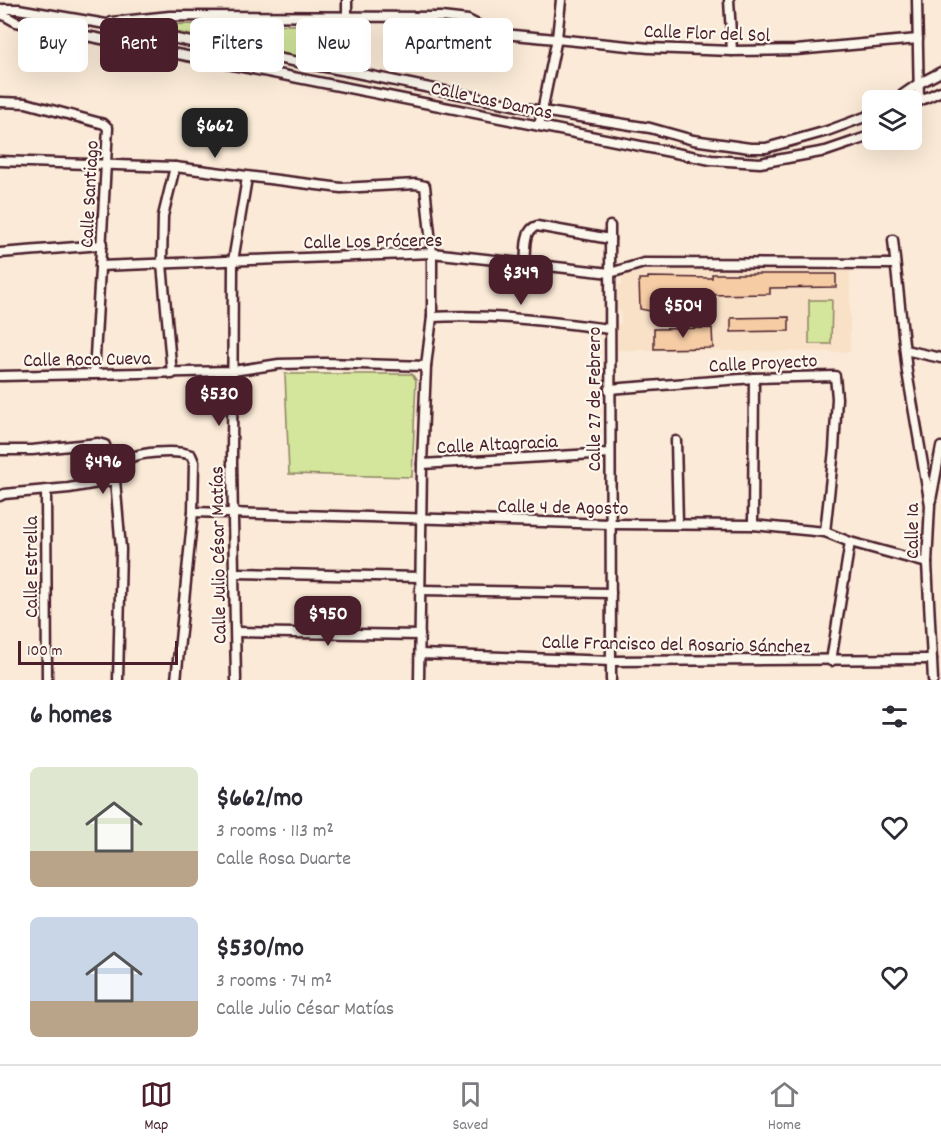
<!DOCTYPE html>
<html lang="en">
<head>
<meta charset="utf-8">
<style>
  body { margin:0; font-family:Dekko,sans-serif; background:#f7f7f7; color:#2b2b33; height:100vh; display:flex; flex-direction:column; font-size:22px; white-space:nowrap }
  * { box-sizing:border-box; margin:0 }
  p { font-size:20px; color:#7c7c81 }
  .icon { flex:none; width:33px; height:33px; fill:none; stroke:currentColor; stroke-width:2; stroke-linecap:round; stroke-linejoin:round }
  .map { position:relative; height:680px; overflow:hidden }
  .sheet { display:flex; flex-direction:column; background:#fff; flex:1 }
  .sheet>* { flex:none }
  .hud { position:absolute; left:18px; top:18px; width:600px; height:54px; display:flex; gap:12px }
  .fabs { position:absolute; left:862px; top:90px; display:grid; gap:12px }
  .fabs a { display:grid; place-items:center; width:60px; height:60px; border-radius:9px; background:#fff; box-shadow:0 6px 24px #0002; font-size:30px }
  .scale { position:absolute; left:18px; bottom:15px; width:160px; box-sizing:border-box; padding-left:6px; border:3px solid #4a1f2b; border-top:0; font-size:16px; line-height:21px; white-space:nowrap; color:#4a1f2b; -webkit-text-stroke:4px #fbf7ec; paint-order:stroke }
  .price { position:absolute; translate:-50% -51px; padding:0 14px; border-radius:12px; background:#4a1f2b; color:#fff; font-size:20px; line-height:39px; filter:drop-shadow(0 2px 3px #0008) }
  .price::after { content:''; position:absolute; left:50%; top:36px; width:18px; height:14px; margin-left:-9px; background:inherit; clip-path:polygon(0 0,100% 0,50% 100%) }
  .price.active { background:#222; color:#fff }
  ul { padding:0; list-style:none }
  li { display:flex; align-items:center; gap:18px; height:150px; padding:0 30px }
  li span { display:grid; place-items:center; flex:none; width:168px; height:120px; border-radius:9px; color:#555 }
  li>.icon { margin-inline-start:auto }
  span .icon { width:72px; height:72px; fill:#fffc; stroke-width:1 }
  li b { font-size:26px }
  h2 { display:flex; justify-content:space-between; align-items:center; height:72px; padding:0 30px; font-size:26px }
  .tag { padding:0 21px; border-radius:9px; background:#fff; box-shadow:0 6px 24px #0002; font-size:21px; line-height:54px }
  .tag.active { background:#4a1f2b; color:#fff }
  .tabs { display:flex; justify-content:space-around; align-items:center; height:84px; border-top:2px solid #e1e1e2; background:#fff; font-size:16px; color:#7c7c81 }
  .tabs a { display:grid; justify-items:center; gap:3px }
  .tabs .active { color:#4a1f2b }
  .map>svg:first-child { display:block }
  .built { fill:#f9e1c8 }
  .green { fill:#d3e69b; stroke:#8e8263; stroke-width:1.5 }
  .building { fill:#f6cca5; stroke:#4a1f2b; stroke-width:1.5 }
  .lines { fill:none; stroke-linecap:round; stroke-linejoin:round }
  .minor-casing { stroke:#4a1f2b; stroke-width:13 }
  .minor { stroke:#fbf7ec; stroke-width:8 }
  .labels { text-anchor:middle; stroke-width:4.5; stroke-linejoin:round; paint-order:stroke }
  .street-label { font-size:20px; fill:#4a1f2b; stroke:#fbf7ec }
</style>
</head>
<body>
<div class="map">
<svg width="941" height="680" viewBox="0 0 941 680">
  <rect width="100%" height="100%" fill="#faead7"/>
  <filter id="ink" filterUnits="userSpaceOnUse"><feTurbulence type="fractalNoise" baseFrequency=".0167" numOctaves="2"/><feDisplacementMap in="SourceGraphic" scale="12" xChannelSelector="R" yChannelSelector="G"/><feConvolveMatrix kernelMatrix="1 2 1 2 8 2 1 2 1" color-interpolation-filters="sRGB"/></filter>
  <g filter="url(#ink)">
    <!-- built -->
    <polygon class="built" points="648,270 850,270 850,352 616,350 616,324 621,323 621,311 617,310 618,285 622,285 622,275"/>
    <!-- green -->
    <g class="green">
      <polygon points="151,24 309,25 309,59 151,27"/>
      <polygon points="809,300 832,300 831,344 809,344"/>
      <polygon points="285,374 412,374 416,380 412,477 289,474"/>
    </g>
    <!-- building -->
    <g class="building">
      <polygon points="712,274 836,274 836,287 770,288 770,294 705,295 705,308 650,311 640,309 639,279 648,279 648,277 712,278"/>
      <polygon points="789,317 789,331 731,332 731,318"/>
      <polygon points="712,328 713,348 654,349 654,329"/>
    </g>
    <g class="lines">
      <defs>
        <g id="minor">
          <polyline points="729,0 732,51"/>
          <polyline points="917,0 919,101"/>
          <polyline points="0,9 18,9 112,25 200,44 347,71 542,111 650,128 693,140 750,148 766,148 827,131 873,114"/>
          <polyline points="0,13 16,22 711,160 760,163 826,151 873,135"/>
          <polyline points="112,22 170,16 441,17 468,20 494,33 649,48 732,51 796,50 918,39"/>
          <polyline points="347,71 347,0"/>
          <polyline points="895,100 918,84 941,72"/>
          <polyline points="0,102 26,103 104,124 108,128 94,374"/>
          <polyline points="912,108 919,101 941,91"/>
          <polyline points="539,126 557,38 561,0"/>
          <polyline points="0,161 175,167 341,188 416,184 425,186 432,253 432,317 426,366 422,464 419,680"/>
          <polyline points="610,226 611,680"/>
          <polyline points="893,240 907,372 930,505 927,563 933,680"/>
          <polyline points="0,253 102,245"/>
          <path d="M525,263C527,252 523,230 537,226L610,239"/>
          <polyline points="100,266 432,253 610,273 644,263 895,264"/>
          <path d="M432,317C491,314 550,321 609,329"/>
          <polyline points="905,350 941,358"/>
          <polyline points="172,374 162,264 163,216 175,167"/>
          <polyline points="0,376 233,371 279,364 325,363 426,366"/>
          <polyline points="609,389 754,378 835,376 837,398 834,450 825,532"/>
          <polyline points="676,441 678,524"/>
          <polyline points="0,450 32,450 98,443 105,445 115,480 121,549 118,680"/>
          <polyline points="422,464 610,453"/>
          <polyline points="46,491 47,680"/>
          <path d="M0,496L4,494L69,488L115,480C117,474 120,466 124,462C134,451 178,450 191,455L194,462L193,512L176,680"/>
          <polyline points="931,500 941,447"/>
          <polyline points="193,512 610,524 753,525 825,532 850,542 927,563"/>
          <polyline points="753,525 754,378"/>
          <polyline points="235,573 420,577"/>
          <polyline points="420,590 611,593"/>
          <polyline points="236,632 420,635"/>
          <polyline points="420,654 611,661 932,659"/>
          <polyline points="831,661 850,542"/>
          <polyline points="236,680 232,464 233,261 247,178"/>
        </g>
      </defs>
      <!-- minor casing -->
      <use href="#minor" class="minor-casing"/>
      <!-- minor -->
      <use href="#minor" class="minor"/>
    </g>
  </g>
  <g class="labels">
    <!-- street labels -->
    <g class="street-label">
      <text transform="translate(707 32) rotate(2)" y="7">Calle Flor del Sol</text>
      <text transform="translate(492 99) rotate(12)" y="7">Calle Las Damas</text>
      <text transform="translate(88 194) rotate(-87)" y="7">Calle Santiago</text>
      <text transform="translate(373 240) rotate(-1)" y="7">Calle Los Próceres</text>
      <text transform="translate(87 358) rotate(-1)" y="7">Calle Roca Cueva</text>
      <text transform="translate(763 362) rotate(-3)" y="7">Calle Proyecto</text>
      <text transform="translate(593 399) rotate(-90)" y="7">Calle 27 de Febrero</text>
      <text transform="translate(497 443) rotate(-3)" y="7">Calle Altagracia</text>
      <text transform="translate(563 506) rotate(1)" y="7">Calle 4 de Agosto</text>
      <text transform="translate(911 531) rotate(-90)" y="7">Calle 1a</text>
      <text transform="translate(217 555) rotate(-91)" y="7">Calle Julio César Matías</text>
      <text transform="translate(30 567) rotate(-90)" y="7">Calle Estrella</text>
      <text transform="translate(676 643) rotate(1)" y="7">Calle Francisco del Rosario Sánchez</text>
    </g>
  </g>
</svg>
<div class="fabs">
<a><svg class="icon" aria-label="layers" viewBox="0 0 24 24"><path d="M12 4l9 5-9 5-9-5zM3 14l9 5 9-5"/></svg></a>
</div>
<div class="scale">100 m</div>
<b class="price active" style="left:215px;top:159px">$662</b>
<b class="price" style="left:521px;top:306px">$349</b>
<b class="price" style="left:683px;top:339px">$504</b>
<b class="price" style="left:219px;top:427px">$530</b>
<b class="price" style="left:103px;top:495px">$496</b>
<b class="price" style="left:328px;top:647px">$950</b>
<div class="hud">
<a class="tag">Buy</a>
<a class="tag active">Rent</a>
<a class="tag">Filters</a>
<a class="tag">New</a>
<a class="tag">Apartment</a>
</div>
</div>
<section class="sheet">
<h2>6 homes<svg class="icon" aria-label="filters" viewBox="0 0 24 24"><path d="M4 7h16M4 17h16"/><circle cx="9" cy="7" r="2"/><circle cx="15" cy="17" r="2"/></svg></h2>
<ul>
<li><span style="background:linear-gradient(#dfe7d0 70%,#b9a48a 0)"><svg class="icon" aria-label="home" viewBox="0 0 24 24"><path d="M3 11l9-7 9 7M6 9v11h12V9"/></svg></span><div><b>$662/mo</b><p>3 rooms · 113 m²</p><p>Calle Rosa Duarte</p></div><svg class="icon" aria-label="heart" viewBox="0 0 24 24"><path d="M12 20l-8-8c-3-5 5-10 8-4 3-6 11-1 8 4z"/></svg></li>
<li><span style="background:linear-gradient(#c9d6e8 70%,#b9a48a 0)"><svg class="icon" aria-label="home" viewBox="0 0 24 24"><path d="M3 11l9-7 9 7M6 9v11h12V9"/></svg></span><div><b>$530/mo</b><p>3 rooms · 74 m²</p><p>Calle Julio César Matías</p></div><svg class="icon" aria-label="heart" viewBox="0 0 24 24"><path d="M12 20l-8-8c-3-5 5-10 8-4 3-6 11-1 8 4z"/></svg></li>
</ul>
</section>
<nav class="tabs">
<a class="active"><svg class="icon" aria-label="map" viewBox="0 0 24 24"><path d="M3 6l6-2 6 2 6-2v14l-6 2-6-2-6 2zM9 4v14M15 6v14"/></svg>Map</a>
<a><svg class="icon" aria-label="saved" viewBox="0 0 24 24"><path d="M7 4h10v16l-5-4-5 4z"/></svg>Saved</a>
<a><svg class="icon" aria-label="home" viewBox="0 0 24 24"><path d="M3 11l9-7 9 7M6 9v11h12V9"/></svg>Home</a>
</nav>
</body>
</html>
